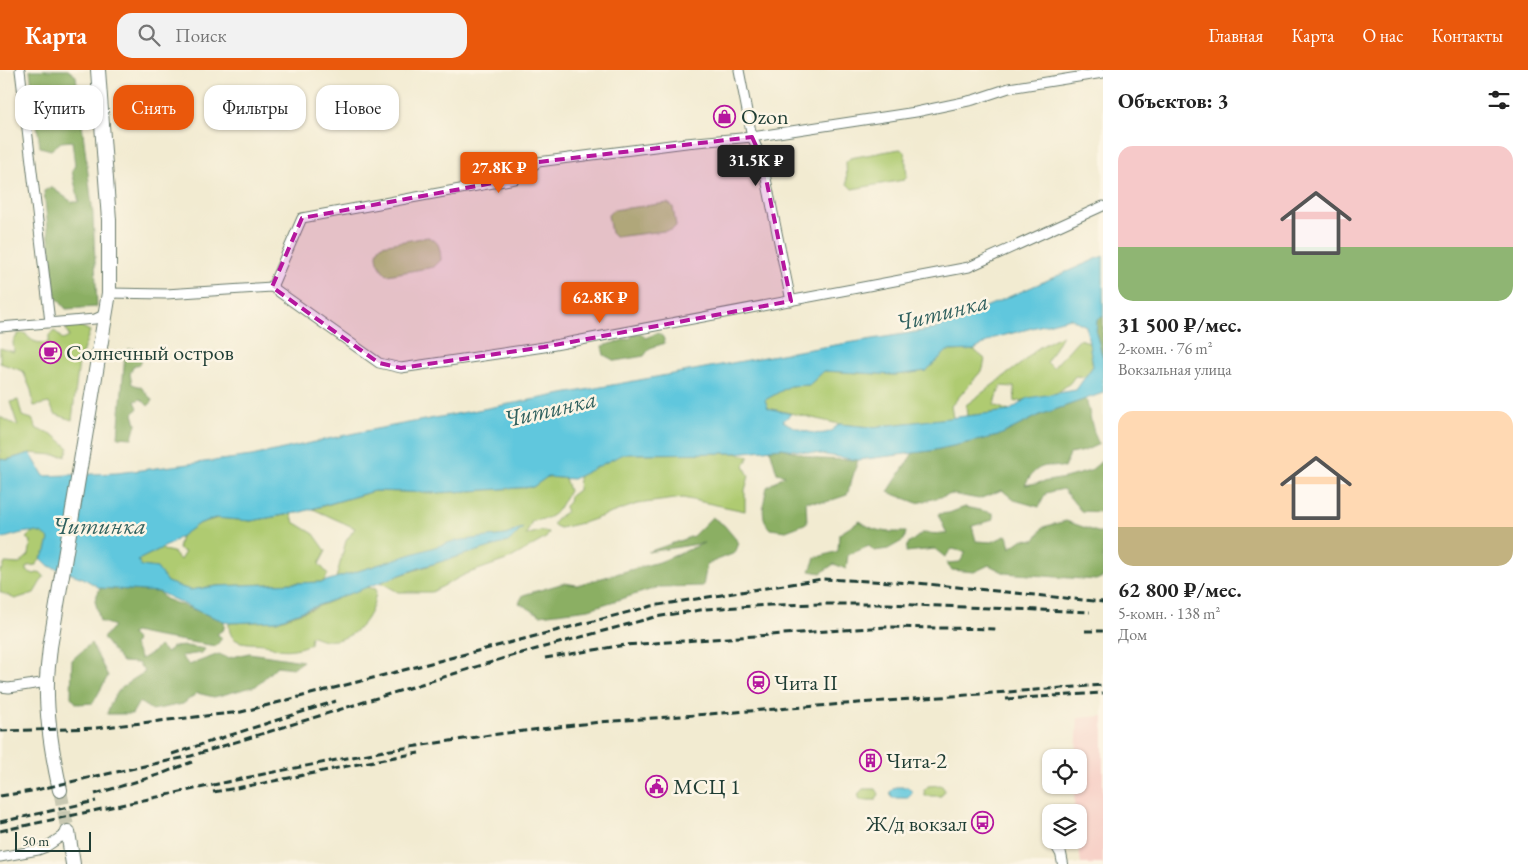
<!DOCTYPE html>
<html lang="ru">
<head>
<meta charset="utf-8">
<style>
  body { margin:0; font-family:"EB Garamond",serif; background:#f2f2f2; color:#222; height:100vh; display:flex; flex-direction:column; font-size:19px; white-space:nowrap }
  * { box-sizing:border-box; margin:0 }
  p { font-size:16px; color:#767676 }
  .icon { flex:none; width:28px; height:28px; fill:none; stroke:currentColor; stroke-width:2; stroke-linecap:round; stroke-linejoin:round }
  .map { position:relative; flex:1; overflow:hidden }
  .side { display:flex; flex-direction:column; background:#fff; width:425px }
  .side>* { flex:none }
  .guide { position:absolute; left:15px; top:15px; width:475px; height:45px; display:flex; gap:10px }
  .controls { position:absolute; left:1042px; top:679px; display:grid; gap:10px }
  .controls a { display:grid; place-items:center; width:45px; height:45px; border-radius:10px; background:#fff; box-shadow:0 1px 4px #0004; font-size:25px }
  .scale { position:absolute; left:15px; bottom:12px; width:76px; box-sizing:border-box; padding-left:5px; border:2px solid #1f3d34; border-top:0; font-size:14px; line-height:18px; white-space:nowrap; color:#1f3d34; -webkit-text-stroke:4px #fcf5e5; paint-order:stroke }
  .price { position:absolute; translate:-50% -42px; padding:0 11px; border-radius:5px; background:#ea580c; color:#fff; font-size:16px; line-height:32px; filter:drop-shadow(0 1px 2px #0008) }
  .price::after { content:''; position:absolute; left:50%; top:30px; width:15px; height:11px; margin-left:-8px; background:inherit; clip-path:polygon(0 0,100% 0,50% 100%) }
  .price.on { background:#222; color:#fff }
  ul { padding:0; list-style:none }
  li { display:grid; align-content:center; gap:10px; height:265px; padding:0 15px }
  li span { display:grid; place-items:center; height:155px; border-radius:15px; color:#555 }
  li>.icon { margin-inline-start:auto }
  span .icon { width:90px; height:90px; fill:#fffc; stroke-width:1 }
  li b { font-size:21px }
  h2 { display:flex; justify-content:space-between; align-items:center; height:60px; padding:0 15px; font-size:21px }
  .pill { padding:0 18px; border-radius:15px; background:#fff; box-shadow:0 1px 4px #0004; font-size:18px; line-height:45px }
  .pill.on { background:#ea580c; color:#fff }
  header { display:flex; align-items:center; gap:30px; box-sizing:border-box; height:70px; padding:0 25px; background:#ea580c; color:#fff }
  header strong { font-size:24px }
  nav { display:flex; gap:28px; margin-inline-start:auto; font-size:18px }
  .search { width:350px; height:45px; background:#f2f2f2; display:flex; align-items:center; gap:12px; box-sizing:border-box; padding:0 18px; border-radius:15px; color:#767676; font-size:19px }
  main { display:flex; flex:1; min-height:0 }
  .map>svg:first-child { display:block }
  .built { fill:#f7d1c8 }
  .green { fill:#afcb71; stroke:#678452 }
  .forest { fill:#8baf63; stroke:#55764c }
  .water { fill:#60c7dd; stroke:#408288; fill-rule:evenodd }
  .lines { fill:none; stroke-linecap:round; stroke-linejoin:round }
  .primary-tunnel { stroke:#c8c8b2; stroke-width:14; stroke-dasharray:14 7; stroke-linecap:butt }
  .minor-casing { stroke:#697a6b; stroke-width:11 }
  .tertiary-casing { stroke:#697a6b; stroke-width:12 }
  .primary-casing { stroke:#697a6b; stroke-width:16 }
  .minor { stroke:#fff; stroke-width:9 }
  .tertiary { stroke:#fff; stroke-width:10 }
  .primary { stroke:#fff; stroke-width:14 }
  .rail { stroke:#1f3d34; stroke-width:3; stroke-dasharray:8 4; stroke-linecap:butt }
  .marked { fill:#b5179e; fill-opacity:0.2; stroke:#b5179e; stroke-width:4; stroke-dasharray:10 6; stroke-linejoin:round }
  .labels { text-anchor:middle; stroke-width:5; stroke-linejoin:round; paint-order:stroke }
  .poi-label { font-size:22px; fill:#1f3d34; stroke:#fcf5e5; text-anchor:start }
  .water-label { font-size:24px; font-style:italic; fill:#2f605e; stroke:#fcf5e5 }
</style>
</head>
<body>
<header>
<strong>Карта</strong>
<div class="search"><svg class="icon" aria-label="search" viewBox="0 0 24 24"><circle cx="10" cy="10" r="6"/><path d="M15 15l6 6"/></svg>Поиск</div>
<nav><a>Главная</a><a>Карта</a><a>О нас</a><a>Контакты</a></nav>
</header>
<main>
<div class="map">
<svg width="1103" height="794" viewBox="0 0 1103 794">
  <rect width="100%" height="100%" fill="#fcf5e5"/>
  <filter id="ink" filterUnits="userSpaceOnUse"><feTurbulence type="fractalNoise" baseFrequency=".02" numOctaves="2"/><feDisplacementMap in="SourceGraphic" scale="10" xChannelSelector="R" yChannelSelector="G"/><feConvolveMatrix kernelMatrix="1 2 1 2 8 2 1 2 1" color-interpolation-filters="sRGB"/></filter>
  <filter id="wash" filterUnits="userSpaceOnUse"><feTurbulence type="fractalNoise" baseFrequency=".0096" numOctaves="4" result="noise"/><feDisplacementMap in="SourceGraphic" scale="20" xChannelSelector="R" yChannelSelector="G"/><feGaussianBlur stdDeviation="1.12" result="paint"/><feColorMatrix in="noise" values="0 0 0 0 0 0 0 0 0 0 0 0 0 0 0 0 0 1.4 0 .05"/><feComposite in="paint" operator="in"/></filter>
  <g filter="url(#wash)">
    <rect width="100%" height="100%" fill="#f2ebd1"/>
    <!-- built -->
    <polygon class="built" points="1103,646 1103,794 1081,794 1078,770 1079,742 1074,742 1075,715 1079,715 1079,688 1076,687 1078,648"/>
    <!-- green -->
    <g class="green">
      <polygon points="900,79 905,82 907,107 904,110 852,119 847,114 846,92 850,88"/>
      <polygon points="668,133 673,137 676,156 672,160 615,167 611,163 608,145 613,140"/>
      <path d="M428,167C440,171 440,179 441,190L434,197L387,205C379,197 372,184 382,175Z"/>
      <path d="M78,255L90,261L79,292L72,350L55,344L49,333L34,336L31,320L23,301L0,293V278L14,282L13,272L18,264L25,263C31,272 38,274 49,272V265L55,261L63,270L69,267L66,258Z"/>
      <polygon points="1062,265 1047,292 1053,298 1079,269 1089,272 1093,296 1085,307 1075,306 1070,313 1057,323 1015,332 1014,317 1001,316 994,335 1009,341 967,346 966,335 1022,293 1038,278"/>
      <polygon points="974,280 985,289 983,299 951,336 953,348 872,357 839,354 768,338 765,330 790,316 809,315 824,301 896,305 926,301 947,281"/>
      <polygon points="18,330 22,346 32,349 37,359 55,366 69,378 65,386 30,383 3,391 0,390 0,347 18,356 10,332"/>
      <polygon points="735,383 749,386 744,396 749,406 745,420 745,441 683,428 637,434 586,452 560,458 553,455 556,449 566,442 565,436 569,432 570,426 578,420 579,405 623,384"/>
      <path d="M547,407L565,408L569,421C556,441 559,448 532,451L526,465L540,461L549,462L546,468L509,489L466,504L432,522H398L380,512L457,486L508,472L522,458L506,465L485,468L381,494L336,508L346,471L355,458L313,439L374,421L437,423L533,417Z"/>
      <polygon points="291,444 294,452 314,464 326,481 319,494 328,504 323,512 217,516 190,520 167,512 157,498 141,496 138,490 162,478 163,480 173,482 180,490 185,482 178,479 181,466 198,454 218,448 251,451"/>
      <polygon points="34,460 44,464 49,469 46,481 36,495 27,496 27,501 34,504 40,502 44,506 34,523 15,529 0,522 0,500 2,500 5,493 19,494 29,485 31,471 26,468"/>
      <path d="M365,517L376,519C375,552 344,583 311,565L310,574C301,578 290,581 279,579C274,578 269,575 264,574C249,572 228,577 229,553L277,551L312,539Z"/>
      <polygon points="941,715 945,720 941,726 925,726 924,720 928,716"/>
      <polygon points="863,719 876,719 879,724 876,730 860,730 858,724"/>
    </g>
    <!-- forest -->
    <g class="forest">
      <polygon points="30,0 68,0 76,6 93,144 97,237 66,239 55,226 44,121 51,117 72,132 79,132 72,101 75,95 72,71 61,72 51,80 40,77"/>
      <polygon points="1103,245 1103,288 1096,263 1097,250"/>
      <polygon points="641,263 645,268 658,263 663,267 665,273 650,278 644,286 615,291 604,285 602,276 631,268 633,264"/>
      <polygon points="128,279 136,279 136,288 142,289 140,295 133,296 130,304 132,314 141,317 153,331 148,336 141,329 135,331 138,338 133,344 136,354 132,368 118,367 125,284"/>
      <path d="M1086,329C1091,346 1091,359 1099,374L1084,381L1070,384L1064,398C1044,393 1035,396 1025,415L1065,408L1090,401L1103,390V442L1081,441L1063,419L1046,423L1039,437L1014,430L1002,420L979,429L952,424L917,433L888,422L913,383L930,381L998,366L1040,345Z"/>
      <path d="M782,378L818,389L858,390L847,425L826,432L806,431L807,453L786,461L770,459C759,447 764,431 767,417L785,405L777,403L770,379Z"/>
      <polygon points="965,437 993,443 993,450 972,456 976,471 992,472 1007,465 1010,478 1023,469 1035,470 1043,457 1066,451 1103,464 1103,507 1096,510 1005,503 989,495 974,502 952,500 947,493 960,492 966,482 952,479 945,487 935,479 906,482 907,475 922,463 947,464 938,444 949,443"/>
      <polygon points="712,447 724,455 739,473 735,483 707,494 703,516 659,517 589,539 540,545 519,533 523,525 564,513 577,515 662,491 704,473 648,482 693,466"/>
      <path d="M860,451C876,463 887,462 906,462L904,470L888,479L874,481L869,476L848,485L846,499L834,494L821,503L810,501L815,488L838,481L839,464Z"/>
      <path d="M100,518L159,522L165,529L224,551V559L217,564L222,568L216,576L153,566L134,562L131,564L136,569L134,575L141,589L153,582L159,576L167,583L172,577L186,576L205,579L202,583L181,586L189,595L219,584L228,588L249,583L303,591L293,598L277,596L256,616L214,627L197,623L183,634L152,640L139,632L132,644H107C114,620 124,615 145,602L138,593L122,592L103,568L114,556L100,551L95,530Z"/>
      <polygon points="91,573 108,606 93,633 77,634 71,627 72,590"/>
    </g>
    <!-- water -->
    <g class="water">
      <path d="M1103,186V245L1097,250L1096,263L1103,289V323L1040,345L998,366L930,381L858,390L782,378L735,383L623,384L573,409L547,407L533,417L437,423L374,421L301,442L251,451L215,448L198,454L170,474L138,490L141,496L157,498L167,512L190,520L217,516L323,512L454,471L506,465L524,457L508,472L419,498L276,551L229,553L200,542L159,522L100,518L83,508L49,496L41,488L46,481L49,469C36,455 17,465 0,469V389L7,390L30,383L44,406L117,403L252,386L355,363L536,329L792,282L935,259ZM1070,248L1086,256L1093,296L1076,320L1028,328L1009,341L872,357L839,354C836,356 833,361 829,362C815,367 794,358 783,351L791,344L768,338L765,330L790,316L809,315L824,301L896,305L926,301L947,281L974,280L994,268Z"/>
      <polygon points="895,717 908,717 912,722 908,728 892,728 890,722"/>
    </g>
  </g>
  <g filter="url(#ink)">
    <g class="lines">
      <!-- primary-tunnel -->
      <polyline class="primary-tunnel" points="60,720 68,762"/>
      <defs>
        <g id="minor">
          <polyline points="20,0 50,252"/>
          <polyline points="739,0 752,67 762,89 791,231"/>
          <polyline points="272,217 302,148 515,109 538,92 686,73 752,67 916,42 973,30 1009,18 1103,3"/>
          <polyline points="109,223 166,224 272,217 379,293 401,298 544,277 969,197 1103,136"/>
          <polyline points="0,257 95,249 106,244"/>
          <polyline points="0,617 9,618 47,612"/>
          <polyline points="0,787 38,780 46,777 68,762"/>
        </g>
        <polyline id="tertiary" points="1054,772 1061,784 1063,794"/>
        <g id="primary">
          <path d="M60,720C53,688 46,645 47,612C47,601 49,589 50,577L109,223V150L98,0"/>
          <polyline points="68,762 73,794"/>
        </g>
      </defs>
      <!-- minor casing -->
      <use href="#minor" class="minor-casing"/>
      <!-- tertiary casing -->
      <use href="#tertiary" class="tertiary-casing"/>
      <!-- primary casing -->
      <use href="#primary" class="primary-casing"/>
      <!-- minor -->
      <use href="#minor" class="minor"/>
      <!-- tertiary -->
      <use href="#tertiary" class="tertiary"/>
      <!-- primary -->
      <use href="#primary" class="primary"/>
      <!-- rail -->
      <g class="rail">
        <polyline points="1085,561 1103,561"/>
        <polyline points="545,588 625,575 886,557 997,559"/>
        <polyline points="1006,629 1103,623"/>
        <polyline points="0,661 96,658 241,642 652,536 822,509 918,513 1103,532"/>
        <polyline points="172,684 336,631"/>
        <polyline points="93,707 191,686 511,586 655,547 706,539 771,535 826,534 888,534 1090,542"/>
        <path d="M213,722C282,711 350,694 419,683"/>
        <polyline points="95,724 158,705 192,692"/>
        <polyline points="0,726 32,721 100,705"/>
        <polyline points="0,752 96,731"/>
        <polyline points="0,761 264,704 384,681 490,665 600,652 1103,615"/>
      </g>
    </g>
  </g>
  <!-- marked area -->
  <path class="marked" d="M752,67L762,89L791,231L544,277L401,298L379,293L272,217L302,148L515,109L538,92Z"/>
  <!-- icons -->
  <defs>
    <symbol id="shop-ring" viewBox="-11 -11 22 22"><circle r="9.5" fill="#fcf5e5" stroke="#b5179e" stroke-width="1.5"/><path d="M-5-2.5h2.3a2.7 3.5 0 0 1 5.4 0H5L5.5 6h-11ZM-1.5-2.5h3a1.5 2.3 0 0 0-3 0Z" fill="#b5179e"/></symbol>
    <symbol id="cafe-ring" viewBox="-11 -11 22 22"><circle r="9.5" fill="#fcf5e5" stroke="#b5179e" stroke-width="1.5"/><path d="M-5.5-4.5H6V0H3Q3 3.5 0 3.5H-2.5Q-5.5 3.5-5.5 0ZM3-3.2v2h1.7v-2ZM-6 4.5H4V6H-6Z" fill="#b5179e"/></symbol>
    <symbol id="station-ring" viewBox="-11 -11 22 22"><circle r="9.5" fill="#fcf5e5" stroke="#b5179e" stroke-width="1.5"/><path d="M-3-6H3Q5-6 5-4V2Q5 4 3 4L4.5 6H3L1.5 4h-3L-3 6H-4.5L-3 4Q-5 4-5 2V-4Q-5-6-3-6ZM-3.5-4v3h7v-3ZM-3.5 1v1.5H-2V1ZM2 1v1.5H3.5V1Z" fill="#b5179e"/></symbol>
    <symbol id="building-ring" viewBox="-11 -11 22 22"><circle r="9.5" fill="#fcf5e5" stroke="#b5179e" stroke-width="1.5"/><path d="M-4-6H4V6H1V3H-1V6H-4ZM-2.5-4.3h1.7v1.8h-1.7ZM.8-4.3h1.7v1.8H.8ZM-2.5-1h1.7V.8h-1.7ZM.8-1h1.7V.8H.8Z" fill="#b5179e"/></symbol>
    <symbol id="civic-ring" viewBox="-11 -11 22 22"><circle r="9.5" fill="#fcf5e5" stroke="#b5179e" stroke-width="1.5"/><path d="M-.6-6.5H3V-4.5H.6V-3L4-1V1h2V6H-6V1h2V-1L-.6-3ZM-1.2 2.5V6h2.4V2.5Z" fill="#b5179e"/></symbol>
    <symbol id="bus-ring" viewBox="-11 -11 22 22"><circle r="9.5" fill="#fcf5e5" stroke="#b5179e" stroke-width="1.5"/><path d="M-5-6H5V4H4V6H2V4H-2V6H-4V4H-5ZM-3.5-4V0h7V-4ZM-3.5 1.2v1.5H-2V1.2ZM2 1.2v1.5H3.5V1.2Z" fill="#b5179e"/></symbol>
  </defs>
  <g fill-rule="evenodd">
    <use href="#shop-ring" x="712" y="34" width="25" height="25"/>
    <use href="#cafe-ring" x="38" y="270" width="25" height="25"/>
    <use href="#station-ring" x="746" y="600" width="25" height="25"/>
    <use href="#building-ring" x="858" y="678" width="25" height="25"/>
    <use href="#civic-ring" x="644" y="704" width="25" height="25"/>
    <use href="#bus-ring" x="970" y="740" width="25" height="25"/>
  </g>
  <g class="labels">
    <!-- poi labels -->
    <g class="poi-label">
      <text x="741" y="54">Ozon</text>
      <text x="66" y="290">Солнечный остров</text>
      <text x="774" y="620">Чита II</text>
      <text x="886" y="698">Чита-2</text>
      <text x="673" y="724">МСЦ 1</text>
      <text x="967" y="761" text-anchor="end">Ж/д вокзал</text>
    </g>
    <!-- water labels -->
    <g class="water-label">
      <text transform="translate(942 242) rotate(-14)" y="8">Читинка</text>
      <text transform="translate(550 339) rotate(-13)" y="8">Читинка</text>
      <text x="99" y="464">Читинка</text>
    </g>
  </g>
</svg>
<div class="controls">
<a><svg class="icon" aria-label="locate" viewBox="0 0 24 24"><circle cx="12" cy="12" r="6"/><path d="M12 2v4M12 18v4M2 12h4M18 12h4"/></svg></a>
<a><svg class="icon" aria-label="layers" viewBox="0 0 24 24"><path d="M12 4l9 5-9 5-9-5zM3 14l9 5 9-5"/></svg></a>
</div>
<div class="scale">50 m</div>
<b class="price on" style="left:756px;top:117px">31.5K ₽</b>
<b class="price" style="left:499px;top:124px">27.8K ₽</b>
<b class="price" style="left:600px;top:254px">62.8K ₽</b>
<div class="guide">
<a class="pill">Купить</a>
<a class="pill on">Снять</a>
<a class="pill">Фильтры</a>
<a class="pill">Новое</a>
</div>
</div>
<section class="side">
<h2>Объектов: 3<svg class="icon" aria-label="filters" viewBox="0 0 24 24"><path d="M4 7h16M4 17h16"/><circle cx="9" cy="7" r="2"/><circle cx="15" cy="17" r="2"/></svg></h2>
<ul>
<li><span style="background:linear-gradient(#f6c9c9 65%,#8fb573 0)"><svg class="icon" aria-label="home" viewBox="0 0 24 24"><path d="M3 11l9-7 9 7M6 9v11h12V9"/></svg></span><div><b>31 500 ₽/мес.</b><p>2-комн. · 76 m²</p><p>Вокзальная улица</p></div></li>
<li><span style="background:linear-gradient(#ffd9b3 75%,#c2b280 0)"><svg class="icon" aria-label="home" viewBox="0 0 24 24"><path d="M3 11l9-7 9 7M6 9v11h12V9"/></svg></span><div><b>62 800 ₽/мес.</b><p>5-комн. · 138 m²</p><p>Дом</p></div></li>
</ul>
</section>
</main>
</body>
</html>
